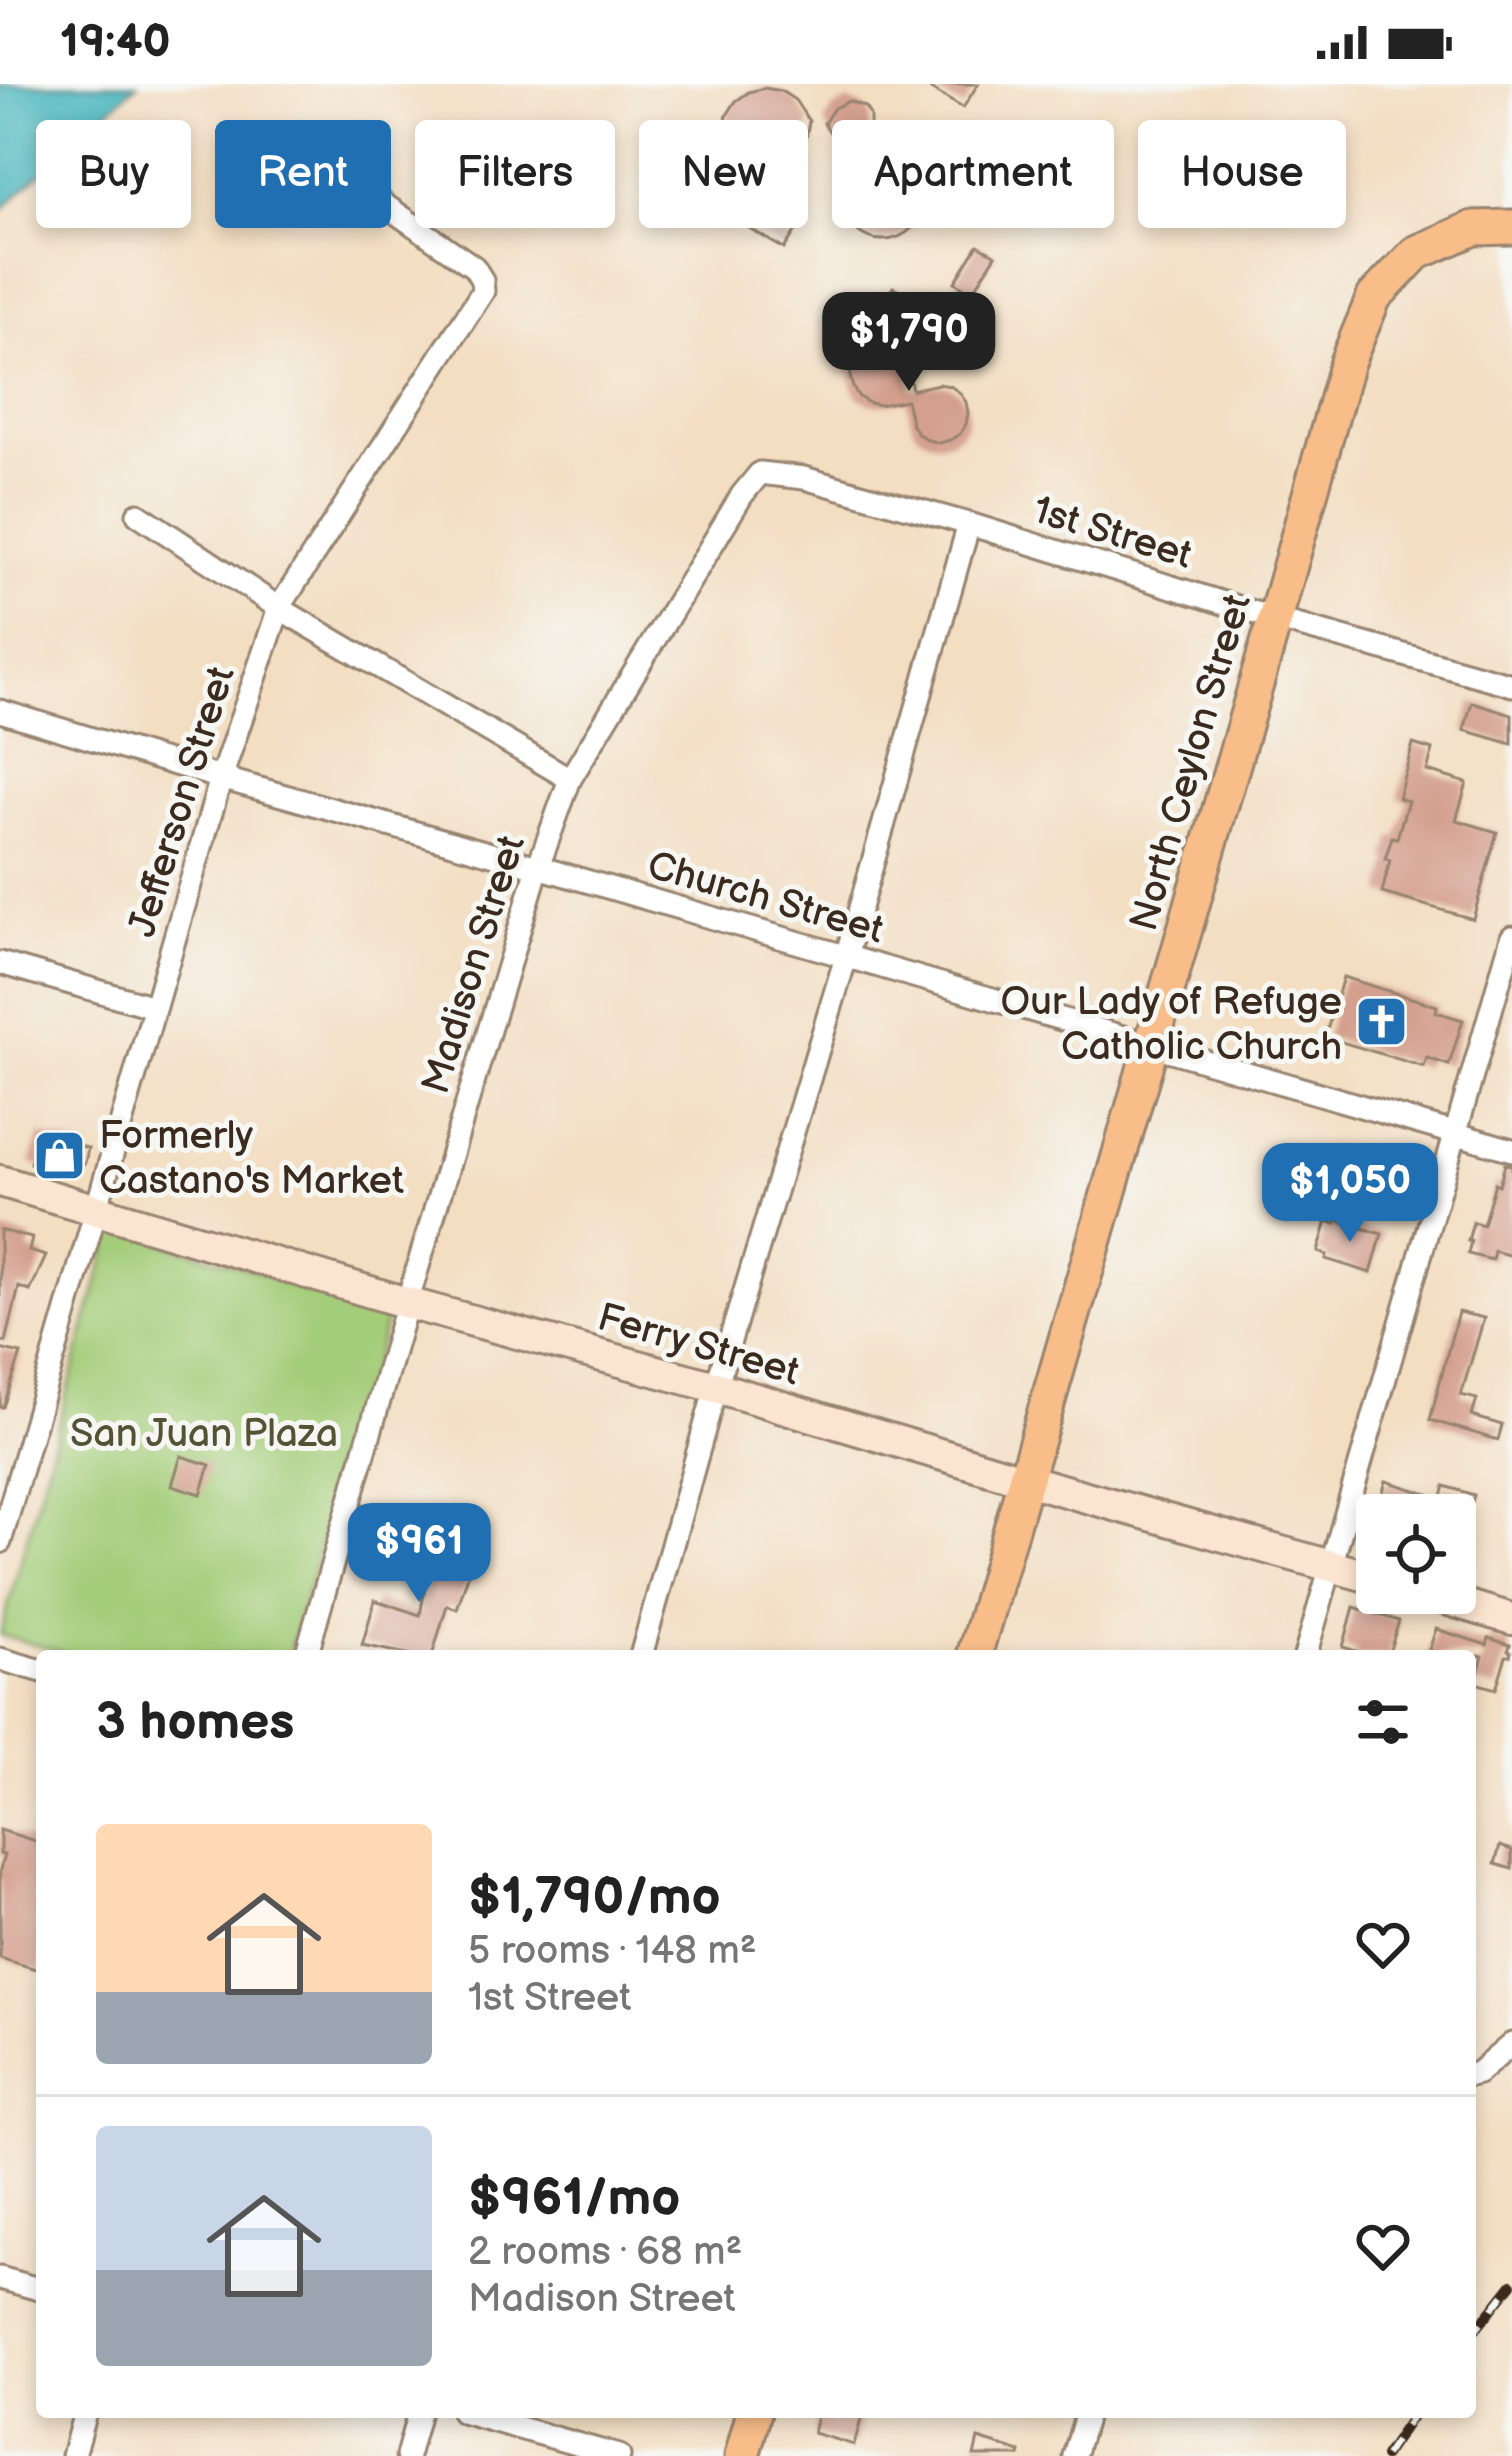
<!DOCTYPE html>
<html lang="en">
<head>
<meta charset="utf-8">
<style>
  body { margin:0; font-family:"Balsamiq Sans",sans-serif; background:#f6f6f6; color:#222; height:100vh; display:flex; flex-direction:column; font-size:45px; white-space:nowrap }
  * { box-sizing:border-box; margin:0 }
  p { font-size:39px; color:#767676 }
  .icon { flex:none; width:66px; height:66px; fill:none; stroke:currentColor; stroke-width:2; stroke-linecap:round; stroke-linejoin:round }
  .map { position:relative; flex:1; overflow:hidden }
  .details { position:absolute; left:36px; top:1566px; width:1440px; height:768px; display:flex; flex-direction:column; background:#fff; border-radius:12px; box-shadow:0 6px 18px #0003 }
  .details>* { flex:none }
  .top-card { position:absolute; left:36px; top:36px; width:1440px; height:108px; display:flex; gap:24px }
  .controls { position:absolute; left:1356px; top:1410px; display:grid; gap:24px }
  .controls a { display:grid; place-items:center; width:120px; height:120px; border-radius:12px; background:#fff; box-shadow:0 6px 18px #0003; font-size:60px }
  .price { position:absolute; translate:-50% -102px; padding:0 27px; border-radius:24px; background:#1f6fb2; color:#fff; font-size:39px; line-height:78px; filter:drop-shadow(0 3px 6px #0008) }
  .price::after { content:''; position:absolute; left:50%; top:72px; width:36px; height:27px; margin-left:-18px; background:inherit; clip-path:polygon(0 0,100% 0,50% 100%) }
  .price.current { background:#222; color:#fff }
  ul { padding:0; list-style:none }
  li { display:flex; align-items:center; gap:36px; height:300px; padding:0 60px }
  li+li { border-top:3px solid #e0e0e0 }
  li span { display:grid; place-items:center; flex:none; width:336px; height:240px; border-radius:12px; color:#555 }
  li>.icon { margin-inline-start:auto }
  span .icon { width:144px; height:144px; fill:#fffc; stroke-width:1 }
  li b { font-size:51px }
  h2 { display:flex; justify-content:space-between; align-items:center; height:144px; padding:0 60px; font-size:51px }
  .tag { padding:0 42px; border-radius:12px; background:#fff; box-shadow:0 6px 18px #0003; font-size:42px; line-height:108px }
  .tag.current { background:#1f6fb2; color:#fff }
  .status { display:flex; justify-content:space-between; align-items:center; height:84px; padding:0 60px; background:#fff; direction:ltr }
  .status svg { height:33px; fill:currentColor }
  .map>svg:first-child { display:block }
  .green { fill:#a4cd79; stroke:#707c4c; stroke-width:3 }
  .water { fill:#46b5be; stroke:#40706e; stroke-width:3 }
  .building { fill:#d49f8d }
  .lines { fill:none; stroke-linecap:round; stroke-linejoin:round }
  .street-casing { stroke:#978470; stroke-width:27 }
  .secondary-casing { stroke:#978470; stroke-width:36 }
  .primary-casing { stroke:#978470; stroke-width:39 }
  .street { stroke:#fff; stroke-width:21 }
  .secondary { stroke:#fce5d0; stroke-width:30 }
  .primary { stroke:#f8bd89; stroke-width:33 }
  .rail-casing { stroke:#3b2a1e; stroke-width:10 }
  .rail { stroke:#f6f6f2; stroke-width:6; stroke-dasharray:18; stroke-linecap:butt }
  .labels { text-anchor:middle; stroke-width:10; stroke-linejoin:round; paint-order:stroke }
  .street-label { font-size:39px; fill:#3b2a1e; stroke:#f6f6f2 }
  .poi-label { font-size:39px; fill:#3b2a1e; stroke:#f6f6f2; text-anchor:end }
  .park-label { font-size:39px; fill:#555335; stroke:#f6f6f2 }
</style>
</head>
<body>
<div class="status"><b>19:40</b><svg viewBox="0 0 49 12"><path d="M0 12V9h3v3zM5 12V6h3v6zM10 12V3h3v9zM15 12V0h3v12zM26 1h20v11H26zM47 4h2v5h-2z"/></svg></div>
<div class="map">
<svg width="1512" height="2372" viewBox="0 0 1512 2372">
  <rect width="100%" height="100%" fill="#f6f6f2"/>
  <filter id="ink" filterUnits="userSpaceOnUse"><feTurbulence type="fractalNoise" baseFrequency=".00833" numOctaves="2"/><feDisplacementMap in="SourceGraphic" scale="24" xChannelSelector="R" yChannelSelector="G"/><feConvolveMatrix kernelMatrix="1 2 1 2 8 2 1 2 1" color-interpolation-filters="sRGB"/></filter>
  <filter id="wash" filterUnits="userSpaceOnUse"><feTurbulence type="fractalNoise" baseFrequency=".004" numOctaves="4" result="noise"/><feDisplacementMap in="SourceGraphic" scale="48" xChannelSelector="R" yChannelSelector="G"/><feGaussianBlur stdDeviation="2.7" result="paint"/><feColorMatrix in="noise" values="0 0 0 0 0 0 0 0 0 0 0 0 0 0 0 0 0 1.4 0 .05"/><feComposite in="paint" operator="in"/></filter>
  <g filter="url(#wash)">
    <rect width="100%" height="100%" fill="#f3dec2"/>
    <!-- green -->
    <polygon class="green" points="113,1144 389,1227 288,1572 75,1572 0,1551"/>
    <!-- water -->
    <polygon class="water" points="0,0 137,0 0,127"/>
    <g id="blocks">
      <!-- building -->
      <g class="building">
        <polygon points="922,0 978,0 963,24"/>
        <polygon points="765,4 781,7 795,16 809,37 805,61 796,75 782,84 766,87 750,85 737,76 727,62 724,46 727,31 736,17 749,8"/>
        <polygon points="849,17 865,23 870,31 870,47 860,63 842,60 834,55 824,39 834,24"/>
        <circle cx="883" cy="115" r="41"/>
        <polygon points="762,122 798,143 784,165 749,144"/>
        <polygon points="978,161 996,171 972,209 955,198"/>
        <polygon points="893,203 920,220 906,244 878,227"/>
        <polygon points="879,263 897,266 907,280 912,306 938,300 950,302 959,308 966,318 968,329 966,340 960,350 950,356 939,359 928,356 918,350 912,341 906,316 880,321 869,319 859,313 853,304 850,292 852,281 859,272 868,265"/>
        <polygon points="1472,618 1512,630 1512,660 1464,646"/>
        <polygon points="1413,660 1433,666 1427,687 1467,699 1456,736 1497,748 1473,835 1382,809 1390,776 1385,775 1392,753 1397,754 1408,717 1398,714"/>
        <polygon points="1343,893 1437,922 1436,928 1463,936 1449,981 1427,974 1424,983 1325,953"/>
        <polygon points="40,1051 88,1064 85,1079 66,1092 30,1079"/>
        <polygon points="1505,1080 1512,1081 1512,1172 1494,1167 1492,1176 1468,1170 1471,1157 1468,1157 1473,1138 1483,1141 1495,1099 1499,1101"/>
        <polygon points="1337,1136 1382,1150 1371,1189 1326,1175 1327,1171 1318,1168 1327,1137 1336,1140"/>
        <polygon points="0,1146 32,1154 29,1167 46,1172 30,1207 19,1203 6,1258 0,1257"/>
        <polygon points="1458,1228 1484,1234 1461,1311 1477,1315 1472,1332 1502,1341 1498,1356 1430,1336"/>
        <polygon points="0,1265 21,1270 3,1323 0,1323"/>
        <polygon points="181,1372 210,1381 201,1410 172,1401"/>
        <polygon points="1386,1397 1431,1411 1425,1431 1402,1431 1379,1422"/>
        <polygon points="1445,1402 1474,1411 1470,1426 1466,1424 1463,1433 1438,1426"/>
        <polygon points="407,1460 472,1479 457,1525 447,1521 432,1572 417,1572 362,1561 375,1516 420,1531 427,1494 399,1489"/>
        <polygon points="1354,1523 1399,1537 1388,1572 1354,1572 1356,1567 1343,1563"/>
        <polygon points="1436,1545 1487,1561 1489,1554 1510,1561 1508,1567 1511,1568 1510,1572 1506,1572 1496,1605 1475,1599 1483,1572 1427,1572"/>
        <polygon points="0,1746 42,1759 42,1887 0,1874 0,1786 4,1771 0,1770"/>
        <polygon points="1500,1762 1512,1766 1512,1785 1495,1780"/>
        <polygon points="818,2328 863,2328 854,2361 813,2349"/>
        <polygon points="978,2355 1021,2368 1020,2372 974,2372"/>
      </g>
    </g>
  </g>
  <g filter="url(#ink)">
    <use href="#blocks" fill-opacity="0" stroke="#978470" stroke-width="3"/>
    <g class="lines">
      <defs>
        <g id="street">
          <polyline points="138,430 279,524 570,695"/>
          <polyline points="0,627 221,694 538,783 1512,1066"/>
          <polyline points="0,879 154,923"/>
          <polyline points="0,1458 221,694 279,524 483,207 482,196 474,183 382,119 361,94"/>
          <polyline points="306,1572 407,1219 538,783 570,695 742,411 760,389 804,394 969,440 1275,535 1512,601"/>
          <polyline points="641,1572 716,1303 846,873 969,440"/>
          <polyline points="1305,1572 1512,853"/>
          <polyline points="0,1575 42,1587"/>
          <polyline points="1470,1991 1478,1989 1512,1960"/>
          <polyline points="0,2194 42,2206"/>
          <polyline points="462,2328 619,2372"/>
          <polyline points="73,2372 85,2328"/>
          <polyline points="407,2372 419,2328"/>
          <polyline points="1074,2372 1087,2328"/>
        </g>
        <g id="secondary">
          <polyline points="0,1097 407,1219 716,1303 1026,1396 1377,1495"/>
          <polyline points="1425,1509 1512,1535"/>
        </g>
        <g id="primary">
          <polyline points="974,1572 1275,535 1347,278 1374,213 1416,169 1474,144 1512,143"/>
          <polyline points="742,2372 754,2328"/>
        </g>
      </defs>
      <!-- street casing -->
      <use href="#street" class="street-casing"/>
      <!-- secondary casing -->
      <use href="#secondary" class="secondary-casing"/>
      <!-- primary casing -->
      <use href="#primary" class="primary-casing"/>
      <!-- street -->
      <use href="#street" class="street"/>
      <!-- secondary -->
      <use href="#secondary" class="secondary"/>
      <!-- primary -->
      <use href="#primary" class="primary"/>
      <defs>
        <g id="rail">
          <polyline points="1470,2253 1512,2200"/>
          <polyline points="1385,2372 1415,2328"/>
        </g>
      </defs>
      <!-- rail casing -->
      <use href="#rail" class="rail-casing"/>
      <!-- rail -->
      <use href="#rail" class="rail"/>
    </g>
  </g>
  <!-- icons -->
  <defs>
    <symbol id="church-square" viewBox="-11 -11 22 22"><rect x="-9" y="-9" width="18" height="18" rx="4" fill="#1f6fb2" stroke="#f6f6f2"/><path d="M-1.2-6h2.4v3.5h3.3v2.4h-3.3V6h-2.4V-.1h-3.3v-2.4h3.3Z" fill="#fff"/></symbol>
    <symbol id="shop-square" viewBox="-11 -11 22 22"><rect x="-9" y="-9" width="18" height="18" rx="4" fill="#1f6fb2" stroke="#f6f6f2"/><path d="M-5-2.5h2.3a2.7 3.5 0 0 1 5.4 0H5L5.5 6h-11ZM-1.5-2.5h3a1.5 2.3 0 0 0-3 0Z" fill="#fff"/></symbol>
  </defs>
  <g fill-rule="evenodd">
    <use href="#church-square" x="1352" y="908" width="59" height="59"/>
    <use href="#shop-square" x="30" y="1042" width="59" height="59"/>
  </g>
  <g class="labels">
    <!-- street labels -->
    <g class="street-label">
      <text transform="translate(1113 447) rotate(17)" y="14">1st Street</text>
      <text transform="translate(1189 678) rotate(-74)" y="14">North Ceylon Street</text>
      <text transform="translate(180 717) rotate(-73)" y="14">Jefferson Street</text>
      <text transform="translate(766 812) rotate(16)" y="14">Church Street</text>
      <text transform="translate(472 880) rotate(-73)" y="14">Madison Street</text>
      <text transform="translate(699 1259) rotate(16)" y="14">Ferry Street</text>
    </g>
    <!-- poi labels -->
    <g class="poi-label">
      <text x="1342" y="930">Our Lady of Refuge<tspan x="1342" dy="45">Catholic Church</tspan></text>
      <text x="99" y="1064" text-anchor="start">Formerly<tspan x="99" dy="45">Castano's Market</tspan></text>
    </g>
    <!-- park labels -->
    <g class="park-label">
      <text x="204" y="1362">San Juan Plaza</text>
    </g>
  </g>
</svg>
<div class="controls">
<a><svg class="icon" aria-label="locate" viewBox="0 0 24 24"><circle cx="12" cy="12" r="6"/><path d="M12 2v4M12 18v4M2 12h4M18 12h4"/></svg></a>
</div>
<b class="price current" style="left:909px;top:310px">$1,790</b>
<b class="price" style="left:1350px;top:1161px">$1,050</b>
<b class="price" style="left:419px;top:1521px">$961</b>
<div class="top-card">
<a class="tag">Buy</a>
<a class="tag current">Rent</a>
<a class="tag">Filters</a>
<a class="tag">New</a>
<a class="tag">Apartment</a>
<a class="tag">House</a>
</div>
<section class="details">
<h2>3 homes<svg class="icon" aria-label="filters" viewBox="0 0 24 24"><path d="M4 7h16M4 17h16"/><circle cx="9" cy="7" r="2"/><circle cx="15" cy="17" r="2"/></svg></h2>
<ul>
<li><span style="background:linear-gradient(#ffd9b3 70%,#9aa5b1 0)"><svg class="icon" aria-label="home" viewBox="0 0 24 24"><path d="M3 11l9-7 9 7M6 9v11h12V9"/></svg></span><div><b>$1,790/mo</b><p>5 rooms · 148 m²</p><p>1st Street</p></div><svg class="icon" aria-label="heart" viewBox="0 0 24 24"><path d="M12 20l-8-8c-3-5 5-10 8-4 3-6 11-1 8 4z"/></svg></li>
<li><span style="background:linear-gradient(#c9d6e8 60%,#9aa5b1 0)"><svg class="icon" aria-label="home" viewBox="0 0 24 24"><path d="M3 11l9-7 9 7M6 9v11h12V9"/></svg></span><div><b>$961/mo</b><p>2 rooms · 68 m²</p><p>Madison Street</p></div><svg class="icon" aria-label="heart" viewBox="0 0 24 24"><path d="M12 20l-8-8c-3-5 5-10 8-4 3-6 11-1 8 4z"/></svg></li>
</ul>
</section>
</div>
</body>
</html>
